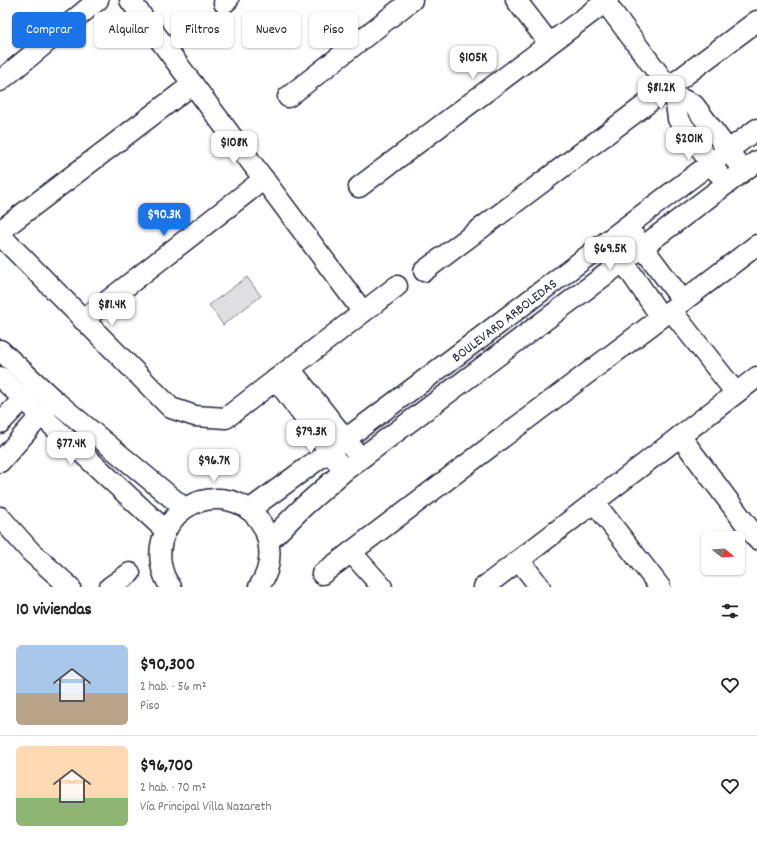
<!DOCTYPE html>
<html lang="es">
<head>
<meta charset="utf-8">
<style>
  body { margin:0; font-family:Dekko,sans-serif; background:#f2f2f2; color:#222; height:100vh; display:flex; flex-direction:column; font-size:15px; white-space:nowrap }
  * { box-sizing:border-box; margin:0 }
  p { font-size:13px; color:#767676 }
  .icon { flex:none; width:22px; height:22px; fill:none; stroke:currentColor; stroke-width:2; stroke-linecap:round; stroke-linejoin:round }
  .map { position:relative; height:587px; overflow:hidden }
  .panel { display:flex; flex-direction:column; background:#fff; flex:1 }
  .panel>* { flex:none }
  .top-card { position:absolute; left:12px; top:12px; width:400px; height:36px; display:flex; gap:8px }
  .needle { width:26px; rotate:107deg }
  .fabs { position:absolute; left:701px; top:531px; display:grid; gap:8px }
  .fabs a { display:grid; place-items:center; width:44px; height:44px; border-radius:6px; background:#fff; box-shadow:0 1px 3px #0004; font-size:20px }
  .price { position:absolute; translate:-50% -34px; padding:0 9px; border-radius:8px; background:#fff; color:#222; font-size:13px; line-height:26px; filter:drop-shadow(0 1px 2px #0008) }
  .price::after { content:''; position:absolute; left:50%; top:24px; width:12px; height:9px; margin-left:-6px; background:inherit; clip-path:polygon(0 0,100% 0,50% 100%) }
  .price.selected { background:#1a73e8; color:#fff }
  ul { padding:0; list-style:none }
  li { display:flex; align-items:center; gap:12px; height:100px; padding:0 16px }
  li+li { border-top:1px solid #e0e0e0 }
  li span { display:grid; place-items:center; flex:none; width:112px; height:80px; border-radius:6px; color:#555 }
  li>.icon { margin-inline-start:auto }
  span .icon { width:48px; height:48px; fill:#fffc; stroke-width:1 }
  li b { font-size:17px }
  h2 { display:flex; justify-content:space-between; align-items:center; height:48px; padding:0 16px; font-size:17px }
  .tag { padding:0 14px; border-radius:6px; background:#fff; box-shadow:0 1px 3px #0004; font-size:14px; line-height:36px }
  .tag.selected { background:#1a73e8; color:#fff }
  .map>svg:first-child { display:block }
  .green { fill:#dfdfe2; stroke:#80808e }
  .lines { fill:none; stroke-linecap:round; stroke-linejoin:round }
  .minor-casing { stroke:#22223b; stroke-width:23 }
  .minor { stroke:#fff; stroke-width:20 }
  .labels { text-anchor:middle; stroke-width:3; stroke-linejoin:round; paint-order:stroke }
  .street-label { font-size:14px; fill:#22223b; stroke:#fff }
</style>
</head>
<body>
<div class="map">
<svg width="757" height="587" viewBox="0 0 757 587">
  <rect width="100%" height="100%" fill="#fff"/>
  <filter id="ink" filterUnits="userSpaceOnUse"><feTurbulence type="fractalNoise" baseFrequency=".025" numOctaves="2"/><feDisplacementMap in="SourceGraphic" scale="8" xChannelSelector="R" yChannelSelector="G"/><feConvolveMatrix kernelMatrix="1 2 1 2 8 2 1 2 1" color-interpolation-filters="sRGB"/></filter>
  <g filter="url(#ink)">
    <!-- green -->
    <polygon class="green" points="247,277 261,296 223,325 209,305"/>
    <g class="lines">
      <defs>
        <g id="minor">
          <polyline points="130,0 363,312"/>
          <polyline points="516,0 549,43"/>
          <polyline points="605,2 675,96 694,105 736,161"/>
          <polyline points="224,3 228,0"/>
          <polyline points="0,81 98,0"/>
          <polyline points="675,96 678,119 718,173"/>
          <polyline points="288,97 412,0"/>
          <polyline points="359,187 608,0"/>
          <polyline points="0,231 193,84"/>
          <polyline points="0,235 171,408 195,416 226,418 397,286"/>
          <polyline points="635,237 683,301"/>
          <polyline points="616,251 661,317"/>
          <polyline points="424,271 757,21"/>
          <polyline points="671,310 736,393"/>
          <polyline points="83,320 264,179"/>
          <polyline points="0,350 54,400 184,508"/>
          <polyline points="290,369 354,450"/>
          <polyline points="0,377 165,530"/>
          <polyline points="276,379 338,463"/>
          <polyline points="0,423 32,390"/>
          <polyline points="680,436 757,539"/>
          <polyline points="0,462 50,405"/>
          <polyline points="594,502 660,587"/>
          <path id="s1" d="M249,510C421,386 587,254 757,129"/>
          <polyline points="0,517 31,552 70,587"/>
          <polyline points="269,541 303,507 344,471 757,161"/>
          <polyline points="351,552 382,587"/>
          <polyline points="519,560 540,587"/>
          <polyline points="322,574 757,245"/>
          <polyline points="110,587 130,573"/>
          <path d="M171,587C161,575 158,556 162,541C179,482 262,486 269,547C271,562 267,575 259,587"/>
          <polyline points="484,587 757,377"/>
        </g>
      </defs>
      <!-- minor casing -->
      <use href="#minor" class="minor-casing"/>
      <!-- minor -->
      <use href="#minor" class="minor"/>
    </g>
  </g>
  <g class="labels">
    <!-- street labels -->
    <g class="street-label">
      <text dy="5" stroke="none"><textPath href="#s1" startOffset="318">BOULEVARD ARBOLEDAS</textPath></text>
    </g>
  </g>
</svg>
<div class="fabs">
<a><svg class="needle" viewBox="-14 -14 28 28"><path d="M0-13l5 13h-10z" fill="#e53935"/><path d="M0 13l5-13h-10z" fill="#767676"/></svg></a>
</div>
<b class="price" style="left:473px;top:80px">$105K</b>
<b class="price" style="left:661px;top:110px">$81.2K</b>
<b class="price" style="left:689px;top:161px">$201K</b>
<b class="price" style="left:234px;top:165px">$108K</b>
<b class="price selected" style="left:164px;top:237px">$90.3K</b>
<b class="price" style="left:610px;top:271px">$69.5K</b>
<b class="price" style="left:112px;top:327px">$81.4K</b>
<b class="price" style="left:311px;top:454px">$79.3K</b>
<b class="price" style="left:71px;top:466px">$77.4K</b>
<b class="price" style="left:214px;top:483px">$96.7K</b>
<div class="top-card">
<a class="tag selected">Comprar</a>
<a class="tag">Alquilar</a>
<a class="tag">Filtros</a>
<a class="tag">Nuevo</a>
<a class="tag">Piso</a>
</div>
</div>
<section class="panel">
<h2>10 viviendas<svg class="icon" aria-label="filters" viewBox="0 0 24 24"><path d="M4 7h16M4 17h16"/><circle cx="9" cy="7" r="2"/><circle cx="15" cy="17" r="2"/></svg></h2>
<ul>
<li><span style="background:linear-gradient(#a9c7e8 60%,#b9a48a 0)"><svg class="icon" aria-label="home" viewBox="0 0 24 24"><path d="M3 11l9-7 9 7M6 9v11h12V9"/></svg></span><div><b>$90,300</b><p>2 hab. · 56 m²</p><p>Piso</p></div><svg class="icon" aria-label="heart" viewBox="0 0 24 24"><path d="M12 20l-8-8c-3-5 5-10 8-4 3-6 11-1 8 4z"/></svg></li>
<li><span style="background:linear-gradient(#ffd9b3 65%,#8fb573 0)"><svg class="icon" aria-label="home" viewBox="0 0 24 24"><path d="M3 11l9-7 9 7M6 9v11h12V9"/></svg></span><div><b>$96,700</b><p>2 hab. · 70 m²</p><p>Vía Principal Villa Nazareth</p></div><svg class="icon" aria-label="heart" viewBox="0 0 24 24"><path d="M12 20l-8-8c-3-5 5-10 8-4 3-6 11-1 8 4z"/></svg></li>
</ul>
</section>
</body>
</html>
